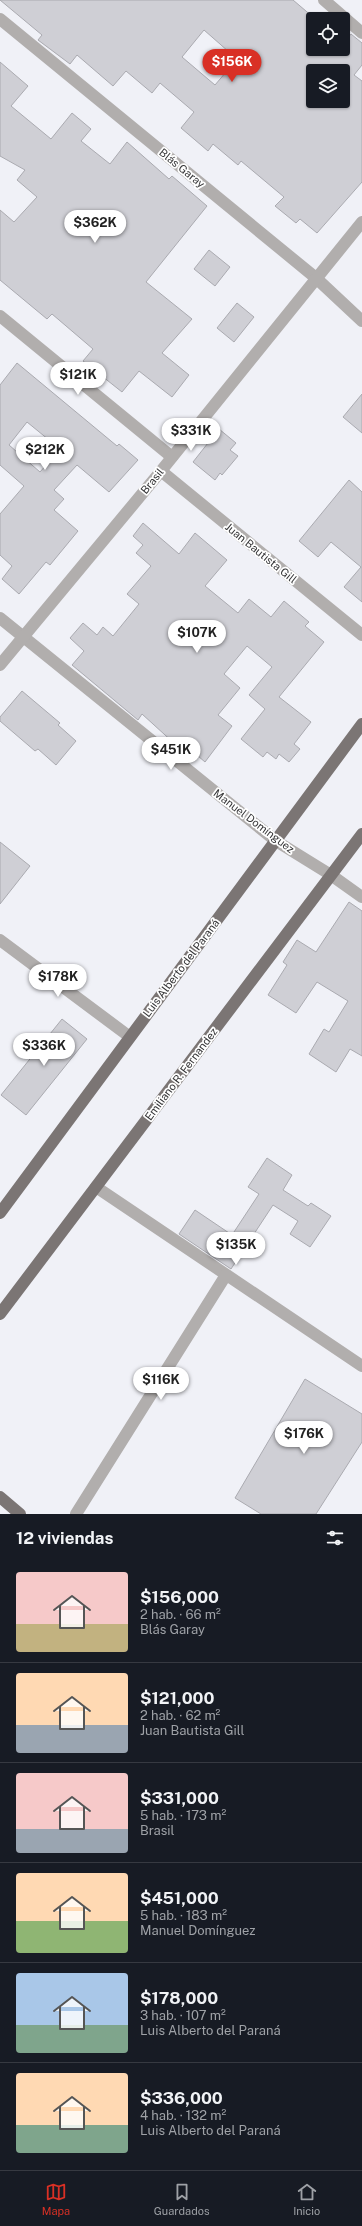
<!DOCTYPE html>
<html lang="es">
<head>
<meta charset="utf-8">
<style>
  body { margin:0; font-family:"Public Sans",sans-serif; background:#242831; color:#f1f3f6; height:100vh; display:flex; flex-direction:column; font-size:15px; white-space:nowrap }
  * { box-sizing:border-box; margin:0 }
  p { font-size:13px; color:#9ea1a6 }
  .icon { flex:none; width:22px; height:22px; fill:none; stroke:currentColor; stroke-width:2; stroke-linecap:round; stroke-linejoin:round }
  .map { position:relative; height:1514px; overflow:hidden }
  .details { display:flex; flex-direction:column; background:#171b24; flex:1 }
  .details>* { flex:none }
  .fabs { position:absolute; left:306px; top:12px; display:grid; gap:8px }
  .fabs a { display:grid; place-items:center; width:44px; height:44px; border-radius:4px; background:#171b24; box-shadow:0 1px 3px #0004; font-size:20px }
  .price { position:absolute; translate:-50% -34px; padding:0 9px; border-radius:14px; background:#fff; color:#222; font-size:13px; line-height:26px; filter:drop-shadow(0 1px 2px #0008) }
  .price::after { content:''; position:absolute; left:50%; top:24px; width:12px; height:9px; margin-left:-6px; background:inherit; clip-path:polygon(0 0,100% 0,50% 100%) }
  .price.current { background:#d93025; color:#fff }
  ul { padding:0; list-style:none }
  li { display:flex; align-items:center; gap:12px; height:100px; padding:0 16px }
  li+li { border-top:1px solid #363941 }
  li span { display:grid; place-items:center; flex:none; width:112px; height:80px; border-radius:4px; color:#555 }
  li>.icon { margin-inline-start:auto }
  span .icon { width:48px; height:48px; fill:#fffc; stroke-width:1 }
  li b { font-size:17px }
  h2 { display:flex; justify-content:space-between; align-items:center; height:48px; padding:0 16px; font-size:17px }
  .tab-bar { display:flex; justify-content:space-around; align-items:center; height:56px; border-top:1px solid #363941; background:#171b24; font-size:11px; color:#9ea1a6 }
  .tab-bar a { display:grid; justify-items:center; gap:2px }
  .tab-bar .current { color:#d93025 }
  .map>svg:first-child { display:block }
  .building { fill:#cfcfd5; stroke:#aaaab0; fill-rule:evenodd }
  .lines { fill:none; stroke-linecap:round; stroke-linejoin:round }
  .minor { stroke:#b1aead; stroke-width:12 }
  .major { stroke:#7b7574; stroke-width:12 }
  .labels { text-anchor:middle; stroke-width:3.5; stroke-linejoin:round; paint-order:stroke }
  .street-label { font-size:11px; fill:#353537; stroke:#fff }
</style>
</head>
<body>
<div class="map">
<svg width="362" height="1514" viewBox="0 0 362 1514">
  <rect width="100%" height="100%" fill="#f0f1f7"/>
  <!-- building -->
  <g class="building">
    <path d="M0,0H293L313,17V49H343V44L351,34L362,43V65L354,75L362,81V182L317,233L300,219L296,223L275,206L284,197L241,161L238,165L213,144L208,151L181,128L194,112L160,83L152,93L126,71L113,86L77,55L70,64L38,40L42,35ZM204,30L237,59L215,85L182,57ZM313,71H343V101H313Z"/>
    <polygon points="0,62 28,86 11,106 51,139 72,113 91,129 81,141 110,164 127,142 169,179 172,176 207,206 146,282 192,319 162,353 189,375 172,397 139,371 122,392 83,361 93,349 52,314 47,319 0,280 0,210 14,222 37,197 17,180 25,170 0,156"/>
    <polygon points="209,250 230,267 215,286 194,269"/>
    <polygon points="237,303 254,317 234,342 217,328"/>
    <path d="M17,363L117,446L119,444L138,460L109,492L77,465L54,490L64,499L54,510L78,531L50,565L46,562L19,594L2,579L12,566L0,555V514L24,486L0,465V385ZM27,422L60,449L40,472L9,445Z"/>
    <polygon points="362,394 362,433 343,417"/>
    <polygon points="219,429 236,443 230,450 238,456 222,475 220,473 215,480 193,462"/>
    <polygon points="349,480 362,492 362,602 344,587 361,567 331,542 318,557 299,541"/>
    <polygon points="143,523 179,554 195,533 227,560 205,586 238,613 249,599 271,617 284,601 309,622 305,626 324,642 279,697 311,722 294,744 300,749 289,762 279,754 276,759 267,752 263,757 241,739 265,709 249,695 272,667 247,646 224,674 240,688 218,715 232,726 205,762 191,750 187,755 142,714 138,720 72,665 84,651 70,638 83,623 97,635 103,627 113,636 139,604 127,594 151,566 136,553 143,545 133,536"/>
    <polygon points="22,691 60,723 58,725 76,741 56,765 38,749 35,751 0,721 0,717"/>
    <polygon points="0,842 30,866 0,904"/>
    <polygon points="349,902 362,911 362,1056 350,1049 336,1072 309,1054 324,1029 329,1032 348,1001 317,982 296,1013 268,995 287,965 283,962 297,940 316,952"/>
    <polygon points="62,1019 87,1039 26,1115 1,1095"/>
    <polygon points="267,1158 292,1175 283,1190 308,1206 311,1203 331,1216 310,1247 290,1234 298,1221 273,1205 231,1269 179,1234 195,1210 232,1235 259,1194 248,1187"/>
    <polygon points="305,1379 362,1414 362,1442 316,1514 261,1514 235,1498"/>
  </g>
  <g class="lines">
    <!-- minor -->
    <g class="minor">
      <polyline points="324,0 362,33"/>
      <polyline points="0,19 316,278 362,321"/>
      <polyline points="0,316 172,457"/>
      <polyline points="161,471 362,635"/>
      <polyline points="0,618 276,841 331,875 362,897"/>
      <polyline points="0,665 161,471 362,222"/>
      <polyline points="0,940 130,1037"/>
      <polyline points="96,1187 362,1366"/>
      <polyline points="76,1514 226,1275"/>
    </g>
    <!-- major -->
    <g class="major">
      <polyline points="0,1213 362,724"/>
      <polyline points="0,1314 362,834"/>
      <polyline points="0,1497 20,1514"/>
    </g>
  </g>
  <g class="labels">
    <!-- street labels -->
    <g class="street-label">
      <text transform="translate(182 168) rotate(39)" y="4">Blás Garay</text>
      <text transform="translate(152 481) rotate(-51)" y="4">Brasil</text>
      <text transform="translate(261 553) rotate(39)" y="4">Juan Bautista Gill</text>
      <text transform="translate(254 821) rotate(37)" y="4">Manuel Domínguez</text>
      <text transform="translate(181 968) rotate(-53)" y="4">Luis Alberto del Paraná</text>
      <text transform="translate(181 1074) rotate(-53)" y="4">Emiliano R. Fernandez</text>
    </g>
  </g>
</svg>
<div class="fabs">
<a><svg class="icon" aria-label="locate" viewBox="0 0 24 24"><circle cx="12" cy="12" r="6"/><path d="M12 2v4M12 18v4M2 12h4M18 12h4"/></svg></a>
<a><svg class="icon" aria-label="layers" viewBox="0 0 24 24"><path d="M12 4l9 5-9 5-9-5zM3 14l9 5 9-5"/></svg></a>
</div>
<b class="price current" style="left:232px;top:83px">$156K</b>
<b class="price" style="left:95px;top:244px">$362K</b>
<b class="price" style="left:78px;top:396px">$121K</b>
<b class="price" style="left:191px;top:452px">$331K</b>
<b class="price" style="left:45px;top:471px">$212K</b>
<b class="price" style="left:197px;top:654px">$107K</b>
<b class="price" style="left:171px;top:771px">$451K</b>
<b class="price" style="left:58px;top:998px">$178K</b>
<b class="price" style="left:44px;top:1067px">$336K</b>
<b class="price" style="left:236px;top:1266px">$135K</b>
<b class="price" style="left:161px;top:1401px">$116K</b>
<b class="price" style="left:304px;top:1455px">$176K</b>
</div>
<section class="details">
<h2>12 viviendas<svg class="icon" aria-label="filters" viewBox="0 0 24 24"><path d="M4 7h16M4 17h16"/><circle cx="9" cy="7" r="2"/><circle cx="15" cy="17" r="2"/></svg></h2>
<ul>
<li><span style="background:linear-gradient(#f6c9c9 65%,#c2b280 0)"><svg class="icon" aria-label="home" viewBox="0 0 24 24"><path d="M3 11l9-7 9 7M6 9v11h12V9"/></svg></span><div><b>$156,000</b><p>2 hab. · 66 m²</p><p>Blás Garay</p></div></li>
<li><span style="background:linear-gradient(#ffd9b3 65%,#9aa5b1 0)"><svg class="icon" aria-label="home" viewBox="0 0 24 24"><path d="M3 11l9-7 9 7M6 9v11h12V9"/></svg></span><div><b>$121,000</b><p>2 hab. · 62 m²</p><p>Juan Bautista Gill</p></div></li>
<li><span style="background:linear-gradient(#f6c9c9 70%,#9aa5b1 0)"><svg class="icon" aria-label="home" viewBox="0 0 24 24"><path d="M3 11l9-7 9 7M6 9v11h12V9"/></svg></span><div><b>$331,000</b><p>5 hab. · 173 m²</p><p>Brasil</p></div></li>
<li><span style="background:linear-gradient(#ffd9b3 60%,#8fb573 0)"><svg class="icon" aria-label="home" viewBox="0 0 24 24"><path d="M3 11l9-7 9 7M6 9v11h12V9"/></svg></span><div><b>$451,000</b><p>5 hab. · 183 m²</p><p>Manuel Domínguez</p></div></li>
<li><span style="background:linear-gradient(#a9c7e8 65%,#7fa58c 0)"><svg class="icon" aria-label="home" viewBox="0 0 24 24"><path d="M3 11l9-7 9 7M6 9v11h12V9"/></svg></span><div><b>$178,000</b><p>3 hab. · 107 m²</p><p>Luis Alberto del Paraná</p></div></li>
<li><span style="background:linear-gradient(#ffd9b3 65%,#7fa58c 0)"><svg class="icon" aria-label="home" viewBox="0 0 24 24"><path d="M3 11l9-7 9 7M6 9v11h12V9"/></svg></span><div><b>$336,000</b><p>4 hab. · 132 m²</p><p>Luis Alberto del Paraná</p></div></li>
</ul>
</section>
<nav class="tab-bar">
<a class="current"><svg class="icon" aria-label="map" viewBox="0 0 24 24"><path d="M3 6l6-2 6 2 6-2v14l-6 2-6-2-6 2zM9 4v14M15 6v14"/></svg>Mapa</a>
<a><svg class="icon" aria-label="saved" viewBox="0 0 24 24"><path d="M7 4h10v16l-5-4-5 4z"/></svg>Guardados</a>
<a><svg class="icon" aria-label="home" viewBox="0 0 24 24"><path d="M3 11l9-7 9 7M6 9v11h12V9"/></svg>Inicio</a>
</nav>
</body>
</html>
